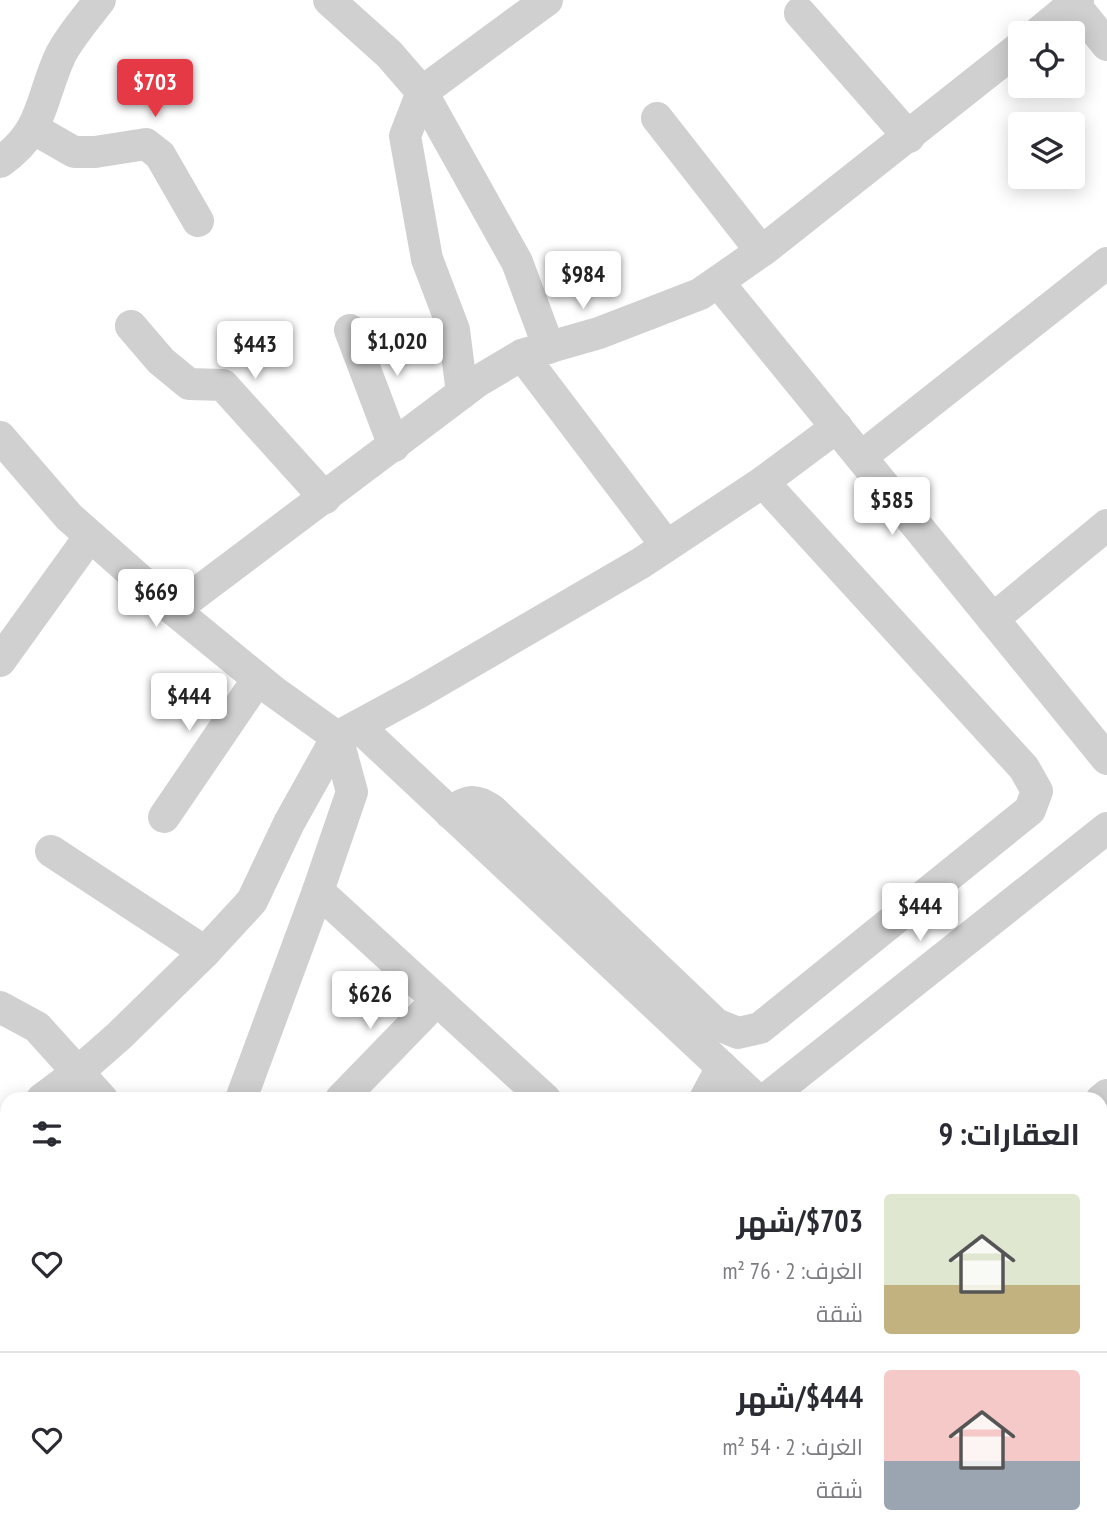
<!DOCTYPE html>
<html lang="ar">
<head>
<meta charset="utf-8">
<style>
  body { margin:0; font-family:"PT Sans Narrow",Cairo,sans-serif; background:#f2f2f3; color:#2b2b33; direction:rtl; height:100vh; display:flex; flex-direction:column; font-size:26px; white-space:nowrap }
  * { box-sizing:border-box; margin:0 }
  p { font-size:23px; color:#7c7c81 }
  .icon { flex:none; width:38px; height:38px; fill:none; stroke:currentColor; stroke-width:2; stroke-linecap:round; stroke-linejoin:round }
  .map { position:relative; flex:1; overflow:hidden; direction:ltr }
  .drawer { position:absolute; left:0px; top:1092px; width:1108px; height:448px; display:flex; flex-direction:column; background:#fff; border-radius:21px 21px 0 0; box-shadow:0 4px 18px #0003; direction:rtl }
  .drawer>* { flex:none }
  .controls { position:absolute; left:1008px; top:21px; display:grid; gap:14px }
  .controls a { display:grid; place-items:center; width:77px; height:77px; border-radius:7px; background:#fff; box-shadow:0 4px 18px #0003; font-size:35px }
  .price { position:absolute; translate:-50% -60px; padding:0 16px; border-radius:7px; background:#fff; color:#222; font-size:23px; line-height:46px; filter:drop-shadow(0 2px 4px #0008) }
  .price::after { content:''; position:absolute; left:50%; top:42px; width:21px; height:16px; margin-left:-10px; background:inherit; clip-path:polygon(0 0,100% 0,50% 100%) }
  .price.active { background:#e63946; color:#fff }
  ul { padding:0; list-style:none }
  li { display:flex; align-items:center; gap:21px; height:175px; padding:0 28px }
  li+li { border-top:2px solid #e1e1e2 }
  li span { display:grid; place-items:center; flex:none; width:196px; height:140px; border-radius:7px; color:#555 }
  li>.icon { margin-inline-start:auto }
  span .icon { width:84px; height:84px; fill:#fffc; stroke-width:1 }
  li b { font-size:30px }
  h2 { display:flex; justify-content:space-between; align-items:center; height:84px; padding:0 28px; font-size:30px }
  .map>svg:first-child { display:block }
  .green { fill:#e6ecdf }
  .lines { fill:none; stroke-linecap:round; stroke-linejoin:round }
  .minor { stroke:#d0d0d0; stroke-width:32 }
</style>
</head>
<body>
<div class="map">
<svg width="1107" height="1540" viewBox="0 0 1107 1540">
  <rect width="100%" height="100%" fill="#fff"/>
  <!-- green -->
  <polygon class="green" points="399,1533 451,1533 457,1540 405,1540"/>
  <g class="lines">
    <!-- minor -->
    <g class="minor">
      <polyline points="329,0 389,54 422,92 517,262 549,348"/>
      <polyline points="1074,4 1107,45"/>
      <polyline points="800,13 909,137"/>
      <polyline points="1038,33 1078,0"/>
      <polyline points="657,118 761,251"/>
      <polyline points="34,129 74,152 95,152 146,144 160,155 198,221"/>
      <path d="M0,162C45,131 40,98 61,54C71,35 87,17 100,0"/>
      <polyline points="718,282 1107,759"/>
      <polyline points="131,326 161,361 189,384 223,385 325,498"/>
      <polyline points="350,330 394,446"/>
      <polyline points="522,355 666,545"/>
      <polyline points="462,393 454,330 427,259 405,136 422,92 547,0"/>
      <polyline points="0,437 69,517 174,610 273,691 337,737 352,792 318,891 241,1099"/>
      <polyline points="861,457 1107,263"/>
      <polyline points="174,610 478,381 522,355 599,333 700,294 766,248 1020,47"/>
      <polyline points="993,619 1107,525"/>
      <polyline points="0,661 90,536"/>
      <polyline points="358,726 756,1099"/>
      <path d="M450,813C468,800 473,798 492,810L716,1024L738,1033L760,1028L1030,810L1037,791L1024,768L763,482"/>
      <polyline points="164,817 258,679"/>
      <polyline points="51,851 205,952"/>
      <polyline points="318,891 545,1099"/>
      <polyline points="0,1007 37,1027 102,1099"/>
      <polyline points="42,1099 78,1072 119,1036 205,952 252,901 289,823 337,737 418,693 641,563 763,482 837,427"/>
      <polyline points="341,1099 437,1000"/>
      <polyline points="705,1099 722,1067"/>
      <polyline points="766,1099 1107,828"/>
      <polyline points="1101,1100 1107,1095"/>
      <polyline points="0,1130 7,1125"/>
      <polyline points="1101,1365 1107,1360"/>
      <polyline points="0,1444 7,1450"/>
      <polyline points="103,1533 111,1540"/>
      <polyline points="376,1533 382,1540"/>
      <polyline points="474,1533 481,1540"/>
      <polyline points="201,1540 210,1533"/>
      <polyline points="564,1540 573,1533"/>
      <polyline points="880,1540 888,1533"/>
    </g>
  </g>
</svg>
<div class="controls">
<a><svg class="icon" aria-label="locate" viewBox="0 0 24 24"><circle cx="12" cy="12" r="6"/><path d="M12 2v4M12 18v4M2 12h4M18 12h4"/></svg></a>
<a><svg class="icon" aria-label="layers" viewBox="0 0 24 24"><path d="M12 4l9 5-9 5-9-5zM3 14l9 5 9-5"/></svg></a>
</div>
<b class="price active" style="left:155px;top:119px">$703</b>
<b class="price" style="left:583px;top:311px">$984</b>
<b class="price" style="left:397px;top:378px">$1,020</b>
<b class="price" style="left:255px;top:381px">$443</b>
<b class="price" style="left:892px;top:537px">$585</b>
<b class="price" style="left:156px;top:629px">$669</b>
<b class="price" style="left:189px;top:733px">$444</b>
<b class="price" style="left:920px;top:943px">$444</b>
<b class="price" style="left:370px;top:1031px">$626</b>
<section class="drawer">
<h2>العقارات: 9<svg class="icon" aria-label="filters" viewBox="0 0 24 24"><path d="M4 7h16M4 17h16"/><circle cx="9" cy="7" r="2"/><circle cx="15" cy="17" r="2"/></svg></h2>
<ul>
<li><span style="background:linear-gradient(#dfe7d0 65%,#c2b280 0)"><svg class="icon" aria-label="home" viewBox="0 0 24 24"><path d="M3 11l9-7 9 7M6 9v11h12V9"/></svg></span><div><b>$703/شهر</b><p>الغرف: 2 · 76 m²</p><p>شقة</p></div><svg class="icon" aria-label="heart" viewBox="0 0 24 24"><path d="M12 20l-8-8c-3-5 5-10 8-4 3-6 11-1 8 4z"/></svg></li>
<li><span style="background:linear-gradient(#f6c9c9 65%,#9aa5b1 0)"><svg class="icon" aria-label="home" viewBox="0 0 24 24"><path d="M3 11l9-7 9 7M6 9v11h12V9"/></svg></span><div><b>$444/شهر</b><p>الغرف: 2 · 54 m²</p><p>شقة</p></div><svg class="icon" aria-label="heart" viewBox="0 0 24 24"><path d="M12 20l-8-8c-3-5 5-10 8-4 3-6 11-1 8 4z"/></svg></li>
</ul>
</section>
</div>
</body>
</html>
